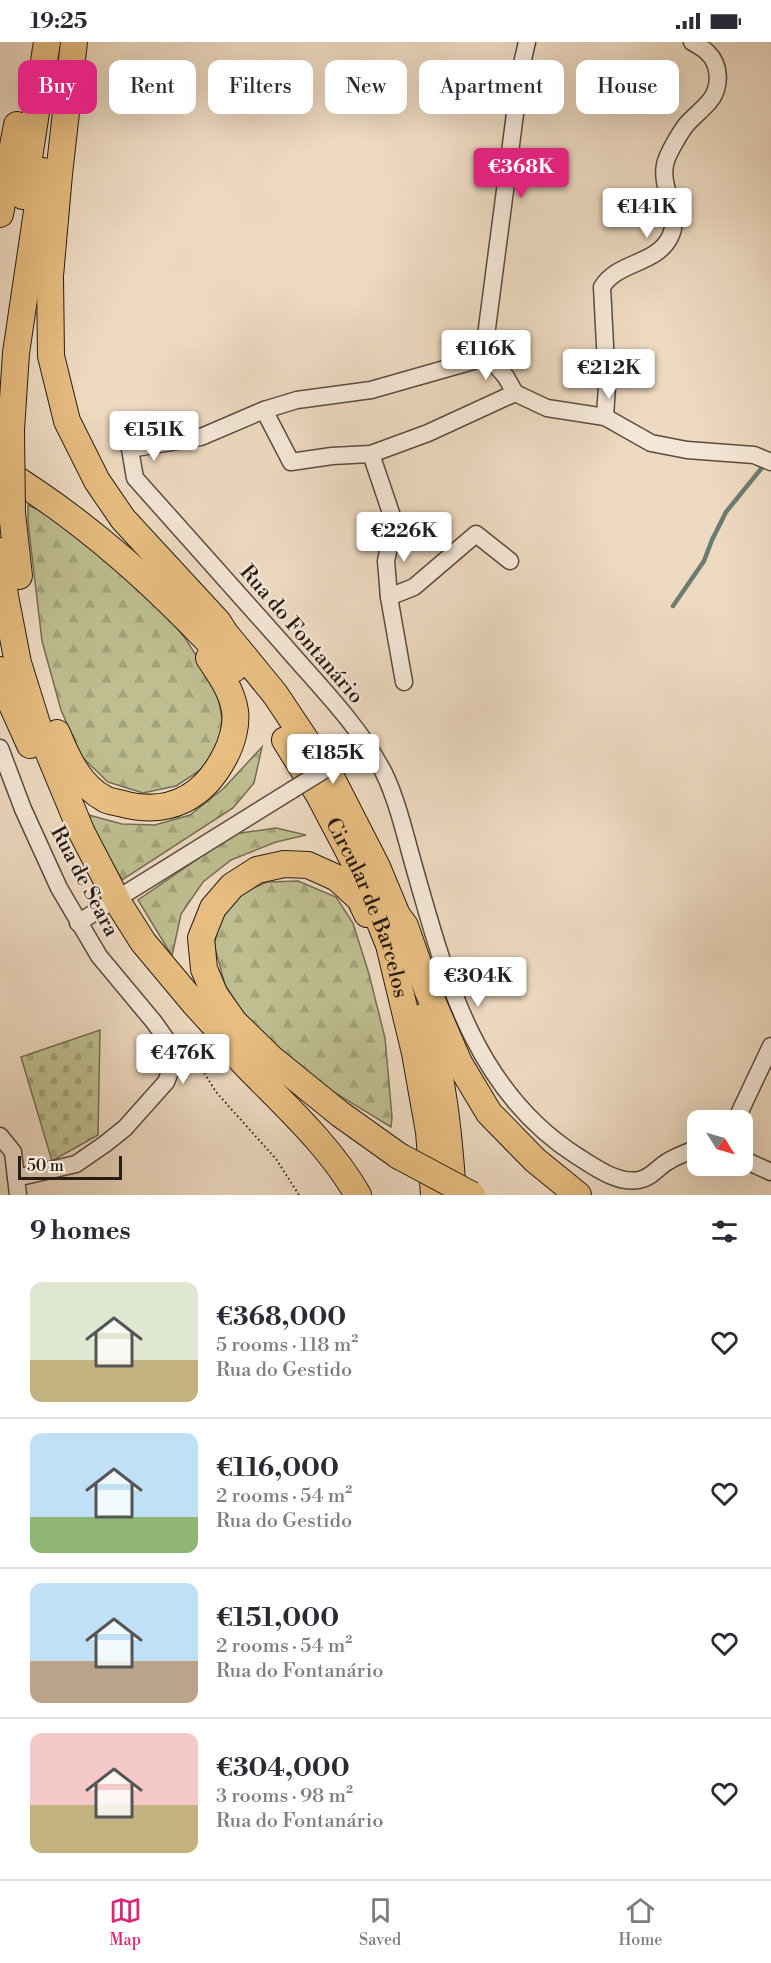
<!DOCTYPE html>
<html lang="en">
<head>
<meta charset="utf-8">
<style>
  body { margin:0; font-family:"Libre Bodoni",serif; background:#f7f7f7; color:#2b2b33; height:100vh; display:flex; flex-direction:column; font-size:22px; white-space:nowrap }
  * { box-sizing:border-box; margin:0 }
  p { font-size:20px; color:#7c7c81 }
  .icon { flex:none; width:33px; height:33px; fill:none; stroke:currentColor; stroke-width:2; stroke-linecap:round; stroke-linejoin:round }
  .map { position:relative; height:1153px; overflow:hidden }
  .sheet { display:flex; flex-direction:column; background:#fff; flex:1 }
  .sheet>* { flex:none }
  .hud { position:absolute; left:18px; top:18px; width:735px; height:54px; display:flex; gap:12px }
  .needle { width:39px; rotate:127deg }
  .fabs { position:absolute; left:687px; top:1068px; display:grid; gap:12px }
  .fabs a { display:grid; place-items:center; width:66px; height:66px; border-radius:12px; background:#fff; box-shadow:0 6px 24px #0002; font-size:30px }
  .scale { position:absolute; left:18px; bottom:15px; width:104px; box-sizing:border-box; padding-left:6px; border:3px solid #281d13; border-top:0; font-size:16px; line-height:21px; white-space:nowrap; color:#281d13; -webkit-text-stroke:4px #f4e7d7; paint-order:stroke }
  .price { position:absolute; translate:-50% -51px; padding:0 14px; border-radius:6px; background:#fff; color:#222; font-size:20px; line-height:39px; filter:drop-shadow(0 2px 3px #0008) }
  .price::after { content:''; position:absolute; left:50%; top:36px; width:18px; height:14px; margin-left:-9px; background:inherit; clip-path:polygon(0 0,100% 0,50% 100%) }
  .price.active { background:#db2777; color:#fff }
  ul { padding:0; list-style:none }
  li { display:flex; align-items:center; gap:18px; height:150px; padding:0 30px }
  li+li { border-top:2px solid #e1e1e2 }
  li span { display:grid; place-items:center; flex:none; width:168px; height:120px; border-radius:12px; color:#555 }
  li>.icon { margin-inline-start:auto }
  span .icon { width:72px; height:72px; fill:#fffc; stroke-width:1 }
  li b { font-size:26px }
  h2 { display:flex; justify-content:space-between; align-items:center; height:72px; padding:0 30px; font-size:26px }
  .pill { padding:0 21px; border-radius:12px; background:#fff; box-shadow:0 6px 24px #0002; font-size:21px; line-height:54px }
  .pill.active { background:#db2777; color:#fff }
  .status { display:flex; justify-content:space-between; align-items:center; height:42px; padding:0 30px; background:#fff; direction:ltr }
  .status svg { height:16px; fill:currentColor }
  .tab-bar { display:flex; justify-content:space-around; align-items:center; height:84px; border-top:2px solid #e1e1e2; background:#fff; font-size:16px; color:#7c7c81 }
  .tab-bar a { display:grid; justify-items:center; gap:3px }
  .tab-bar .active { color:#db2777 }
  .map>svg:first-child { display:block }
  .forest { fill:url(#forest-firs); stroke:#736e52; stroke-width:1.5 }
  .cemetery { fill:url(#cemetery-stones); stroke:#736e52; stroke-width:1.5 }
  .lines { fill:none; stroke-linecap:round; stroke-linejoin:round }
  .stream { stroke:#6c7c72; stroke-width:4.5 }
  .minor-casing { stroke:#5a4c3e; stroke-width:19 }
  .primary-casing { stroke:#281d13; stroke-width:28 }
  .path { stroke:#281d13; stroke-width:2; stroke-dasharray:1.5 3; stroke-linecap:butt }
  .minor { stroke:#f4e7d7; stroke-width:16 }
  .primary { stroke:#e7bd80; stroke-width:26 }
  .minor-bridge-casing { stroke:#5a4c3e; stroke-width:19; stroke-linecap:butt }
  .primary-bridge-casing { stroke:#281d13; stroke-width:28; stroke-linecap:butt }
  .minor-bridge { stroke:#f4e7d7; stroke-width:16 }
  .primary-bridge { stroke:#e7bd80; stroke-width:26 }
  .labels { text-anchor:middle; stroke-width:4.5; stroke-linejoin:round; paint-order:stroke }
  .street-label { font-size:21px; fill:#281d13; stroke:#f4e7d7 }
</style>
</head>
<body>
<div class="status"><b>19:25</b><svg viewBox="0 0 49 12"><path d="M0 12V9h3v3zM5 12V6h3v6zM10 12V3h3v9zM15 12V0h3v12zM26 1h20v11H26zM47 4h2v5h-2z"/></svg></div>
<div class="map">
<svg width="771" height="1153" viewBox="0 0 771 1153">
  <defs>
    <pattern id="forest-firs" width="22" height="20" patternUnits="userSpaceOnUse" patternTransform="scale(1.5)"><rect width="22" height="20" fill="#bebe90"/><path d="M5 1l3.5 6h-7zM16 11l3.5 6h-7z" fill="#a3a37b"/></pattern>
    <pattern id="cemetery-stones" width="16" height="16" patternUnits="userSpaceOnUse" patternTransform="scale(1.5)"><rect width="16" height="16" fill="#bebe90"/><path d="M2 7V4a2 2 0 0 1 4 0v3zM10 15v-3a2 2 0 0 1 4 0v3z" fill="#a3a37b"/></pattern>
  </defs>
  <rect width="100%" height="100%" fill="#eedac1"/>
  <filter id="stains"><feTurbulence type="fractalNoise" baseFrequency=".00333" numOctaves="4"/><feColorMatrix values="0 0 0 0 .2 0 0 0 0 .09 0 0 0 0 .02 0 0 0 .5 -.17"/></filter>
  <radialGradient id="worn" r=".72"><stop offset=".6" stop-color="#630" stop-opacity="0"/><stop offset="1" stop-color="#630" stop-opacity=".3"/></radialGradient>
  <!-- forest -->
  <g class="forest">
    <polygon points="28,463 56,477 158,562 185,596 207,630 219,659 224,688 217,709 199,729 176,744 143,751 108,740 81,714 61,668 42,599 28,480"/>
    <polygon points="262,705 254,741 233,766 122,838 85,772 122,782 155,783 190,773 224,746"/>
    <polygon points="276,786 306,793 276,800 231,818 203,840 181,872 172,914 138,858 234,792"/>
    <polygon points="298,839 336,855 353,881 369,932 385,996 392,1075 391,1085 322,1043 273,1005 246,975 225,943 214,902 223,871 239,852 267,840"/>
  </g>
  <!-- cemetery -->
  <polygon class="cemetery" points="100,988 98,1093 52,1119 21,1015"/>
  <g class="lines">
    <!-- stream -->
    <polyline class="stream" points="673,564 704,519 712,498 726,470 765,422"/>
    <defs>
      <g id="minor">
        <polyline points="527,0 521,26 484,309 506,335 515,351 547,366 605,375 651,401 687,408 754,413 771,420"/>
        <path d="M484,309L473,319L371,348L297,358L264,368L201,395L130,407L135,436C185,492 234,547 283,602C318,643 359,683 384,731C398,760 406,797 415,828C446,937 475,1049 577,1114C595,1125 617,1142 639,1138C651,1136 657,1126 667,1120C676,1114 688,1110 698,1106"/>
        <polyline points="264,368 291,420 332,414 371,412 428,391 515,351"/>
        <path d="M605,375L607,343L602,245C618,219 656,223 670,195C682,172 660,147 665,123C666,114 680,91 686,83C693,75 702,68 709,60C721,46 721,23 707,10C703,6 697,3 692,0"/>
        <polyline points="371,412 392,474 393,487 386,519 389,555 404,640"/>
        <polyline points="389,555 414,545 476,492 510,519"/>
        <polyline points="0,706 23,767 59,846 99,914 154,980 171,1004 173,1022 166,1040 125,1086 105,1102 76,1122 16,1136"/>
        <polyline points="128,850 292,748"/>
        <polyline points="78,881 103,865"/>
        <polyline points="736,1078 771,1004"/>
        <polyline points="0,1094 13,1110 18,1153"/>
        <polyline points="742,1117 771,1130"/>
      </g>
      <g id="primary">
        <polyline points="74,0 59,132 50,234 51,314 67,379 97,439 123,477 218,580 225,591 275,652 333,739 377,825 397,873 405,884 427,947 459,1021 489,1071 535,1118 578,1153"/>
        <polyline points="23,154 47,0"/>
        <polyline points="0,172 17,83"/>
        <polyline points="11,388 16,311 43,129"/>
        <path d="M0,427C89,481 164,550 234,627"/>
        <polyline points="12,471 19,534"/>
        <path d="M0,509L5,554L18,621L38,685L82,791L119,862L143,900L194,961L236,1007L241,1018C282,1061 328,1101 358,1153"/>
        <polyline points="0,628 8,654 30,703"/>
        <path d="M57,691C67,716 80,744 105,757C110,760 118,760 123,762C169,774 204,755 225,714C232,701 237,683 235,669C232,649 220,632 209,616"/>
        <path id="s1" d="M285,698L319,753L360,831L389,903L415,1011L429,1090L434,1153"/>
        <polyline points="367,872 360,857 337,836 308,823 284,822 257,828 232,844 213,866 201,896 204,927 215,953 234,980 271,1016 340,1072 399,1114"/>
        <path d="M425,974C443,1031 449,1093 453,1153"/>
      </g>
    </defs>
    <!-- minor casing -->
    <use href="#minor" class="minor-casing"/>
    <!-- primary casing -->
    <use href="#primary" class="primary-casing"/>
    <!-- path -->
    <polyline class="path" points="186,1018 205,1032 216,1050 276,1117 299,1153"/>
    <!-- minor -->
    <use href="#minor" class="minor"/>
    <!-- primary -->
    <use href="#primary" class="primary"/>
    <defs>
      <polyline id="minor-bridge" points="292,748 355,709"/>
      <g id="primary-bridge">
        <polyline points="11,388 12,471"/>
        <polyline points="399,1114 472,1153"/>
      </g>
    </defs>
    <!-- minor-bridge casing -->
    <use href="#minor-bridge" class="minor-bridge-casing"/>
    <!-- primary-bridge casing -->
    <use href="#primary-bridge" class="primary-bridge-casing"/>
    <!-- minor-bridge -->
    <use href="#minor-bridge" class="minor-bridge"/>
    <!-- primary-bridge -->
    <use href="#primary-bridge" class="primary-bridge"/>
  </g>
  <g class="labels">
    <!-- street labels -->
    <g class="street-label">
      <text transform="translate(302 592) rotate(49)" y="7">Rua do Fontanário</text>
      <text transform="translate(85 839) rotate(62)" y="7">Rua de Seara</text>
      <text dy="7" stroke="none"><textPath href="#s1" startOffset="188">Circular de Barcelos</textPath></text>
    </g>
  </g>
  <rect width="100%" height="100%" filter="url(#stains)"/>
  <rect width="100%" height="100%" fill="url(#worn)"/>
</svg>
<div class="fabs">
<a><svg class="needle" viewBox="-14 -14 28 28"><path d="M0-13l5 13h-10z" fill="#e53935"/><path d="M0 13l5-13h-10z" fill="#7c7c81"/></svg></a>
</div>
<div class="scale">50 m</div>
<b class="price active" style="left:521px;top:157px">€368K</b>
<b class="price" style="left:647px;top:197px">€141K</b>
<b class="price" style="left:486px;top:339px">€116K</b>
<b class="price" style="left:609px;top:358px">€212K</b>
<b class="price" style="left:154px;top:420px">€151K</b>
<b class="price" style="left:404px;top:521px">€226K</b>
<b class="price" style="left:333px;top:743px">€185K</b>
<b class="price" style="left:478px;top:966px">€304K</b>
<b class="price" style="left:183px;top:1043px">€476K</b>
<div class="hud">
<a class="pill active">Buy</a>
<a class="pill">Rent</a>
<a class="pill">Filters</a>
<a class="pill">New</a>
<a class="pill">Apartment</a>
<a class="pill">House</a>
</div>
</div>
<section class="sheet">
<h2>9 homes<svg class="icon" aria-label="filters" viewBox="0 0 24 24"><path d="M4 7h16M4 17h16"/><circle cx="9" cy="7" r="2"/><circle cx="15" cy="17" r="2"/></svg></h2>
<ul>
<li><span style="background:linear-gradient(#dfe7d0 65%,#c2b280 0)"><svg class="icon" aria-label="home" viewBox="0 0 24 24"><path d="M3 11l9-7 9 7M6 9v11h12V9"/></svg></span><div><b>€368,000</b><p>5 rooms · 118 m²</p><p>Rua do Gestido</p></div><svg class="icon" aria-label="heart" viewBox="0 0 24 24"><path d="M12 20l-8-8c-3-5 5-10 8-4 3-6 11-1 8 4z"/></svg></li>
<li><span style="background:linear-gradient(#bfe0f5 70%,#8fb573 0)"><svg class="icon" aria-label="home" viewBox="0 0 24 24"><path d="M3 11l9-7 9 7M6 9v11h12V9"/></svg></span><div><b>€116,000</b><p>2 rooms · 54 m²</p><p>Rua do Gestido</p></div><svg class="icon" aria-label="heart" viewBox="0 0 24 24"><path d="M12 20l-8-8c-3-5 5-10 8-4 3-6 11-1 8 4z"/></svg></li>
<li><span style="background:linear-gradient(#bfe0f5 65%,#b9a48a 0)"><svg class="icon" aria-label="home" viewBox="0 0 24 24"><path d="M3 11l9-7 9 7M6 9v11h12V9"/></svg></span><div><b>€151,000</b><p>2 rooms · 54 m²</p><p>Rua do Fontanário</p></div><svg class="icon" aria-label="heart" viewBox="0 0 24 24"><path d="M12 20l-8-8c-3-5 5-10 8-4 3-6 11-1 8 4z"/></svg></li>
<li><span style="background:linear-gradient(#f6c9c9 60%,#c2b280 0)"><svg class="icon" aria-label="home" viewBox="0 0 24 24"><path d="M3 11l9-7 9 7M6 9v11h12V9"/></svg></span><div><b>€304,000</b><p>3 rooms · 98 m²</p><p>Rua do Fontanário</p></div><svg class="icon" aria-label="heart" viewBox="0 0 24 24"><path d="M12 20l-8-8c-3-5 5-10 8-4 3-6 11-1 8 4z"/></svg></li>
</ul>
</section>
<nav class="tab-bar">
<a class="active"><svg class="icon" aria-label="map" viewBox="0 0 24 24"><path d="M3 6l6-2 6 2 6-2v14l-6 2-6-2-6 2zM9 4v14M15 6v14"/></svg>Map</a>
<a><svg class="icon" aria-label="saved" viewBox="0 0 24 24"><path d="M7 4h10v16l-5-4-5 4z"/></svg>Saved</a>
<a><svg class="icon" aria-label="home" viewBox="0 0 24 24"><path d="M3 11l9-7 9 7M6 9v11h12V9"/></svg>Home</a>
</nav>
</body>
</html>
